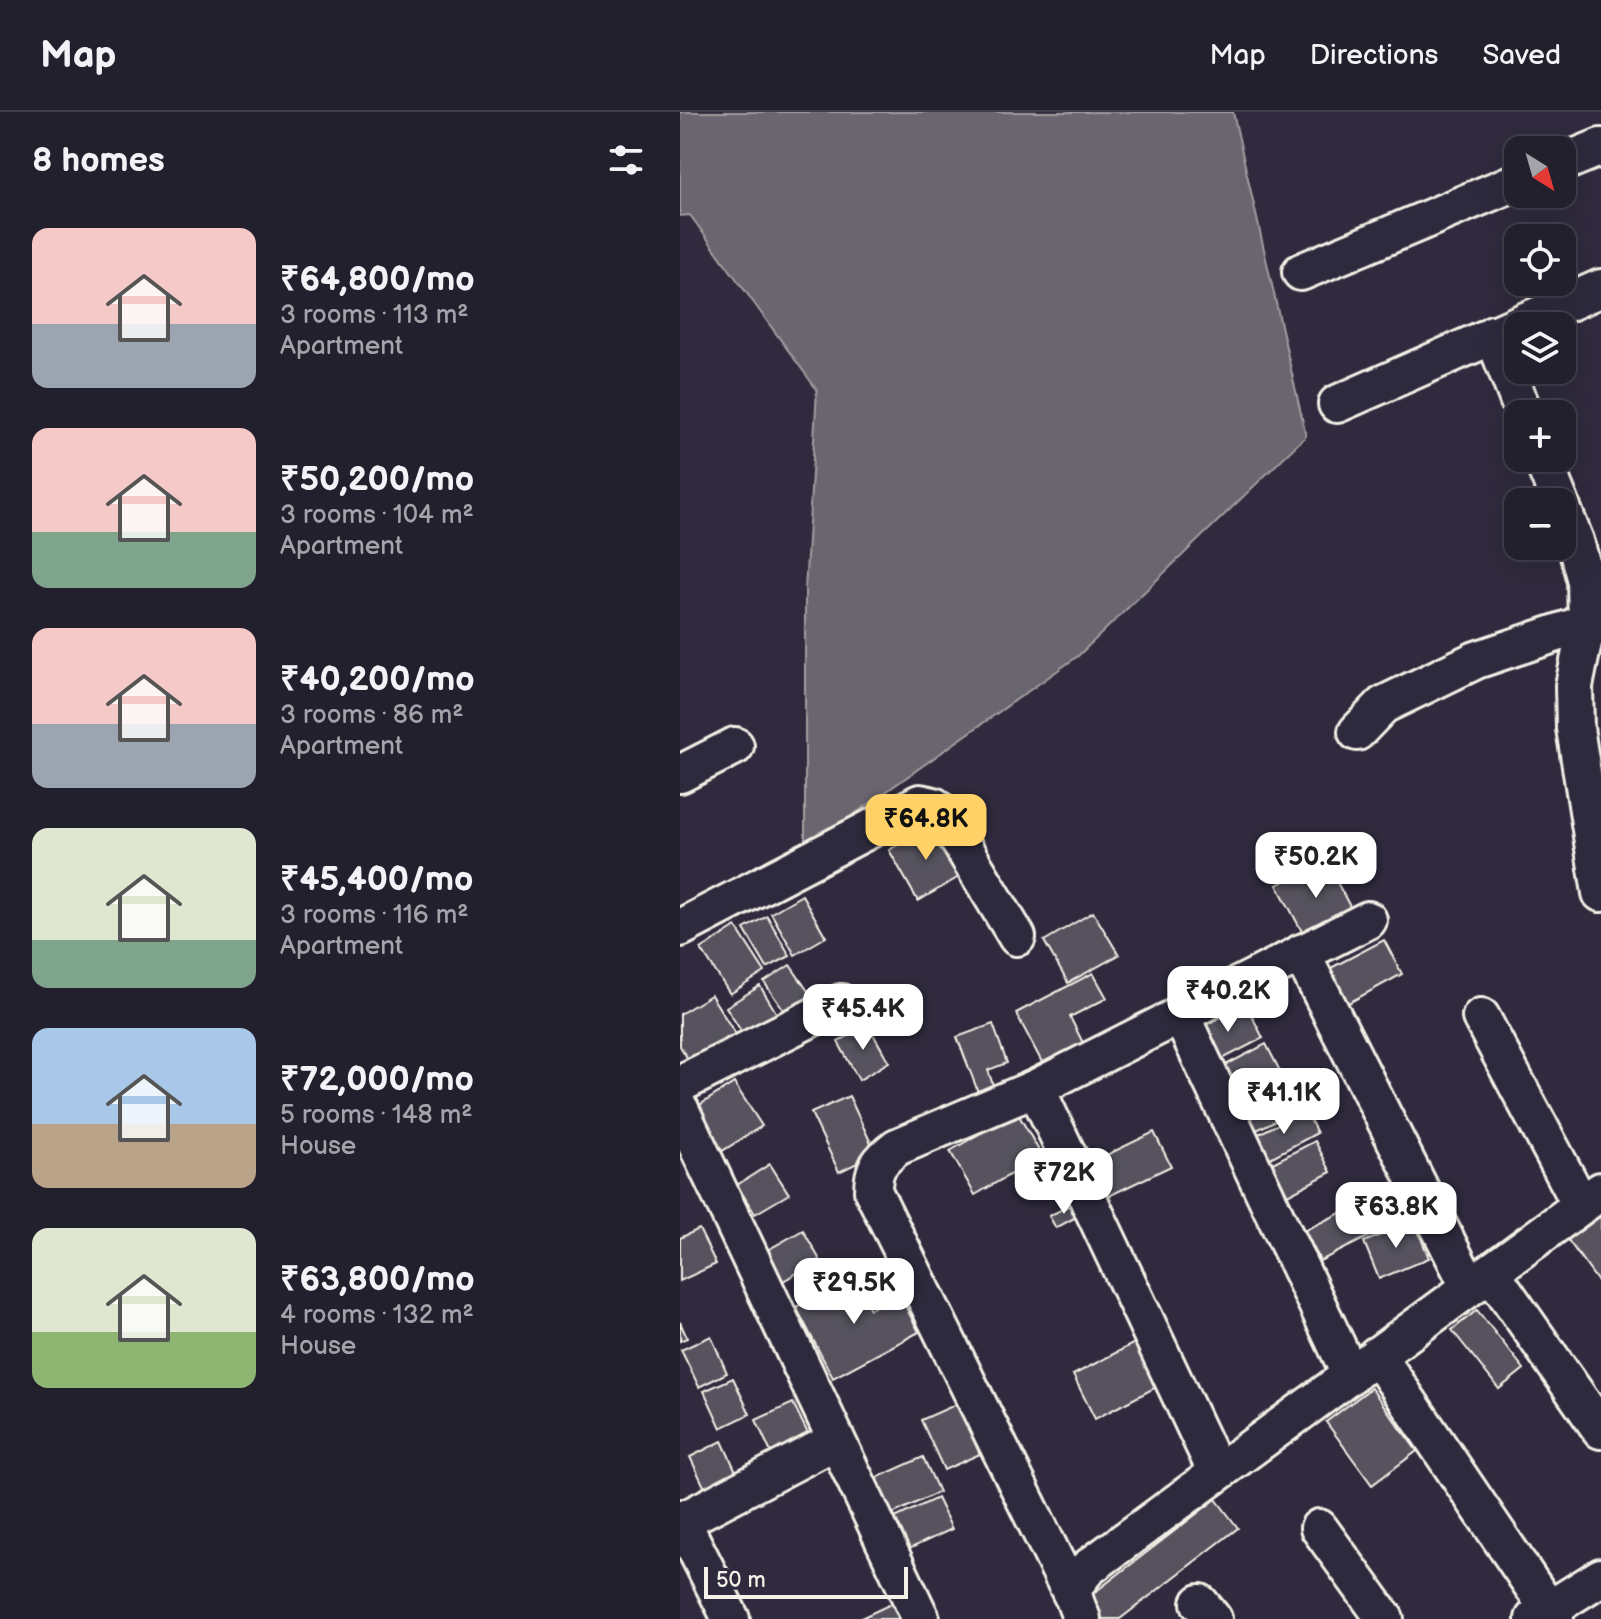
<!DOCTYPE html>
<html lang="en">
<head>
<meta charset="utf-8">
<style>
  body { margin:0; font-family:"Balsamiq Sans",sans-serif; background:#2b2836; color:#f1f3f6; height:100vh; display:flex; flex-direction:column; font-size:30px; white-space:nowrap }
  * { box-sizing:border-box; margin:0 }
  p { font-size:26px; color:#a3a3aa }
  .icon { flex:none; width:44px; height:44px; fill:none; stroke:currentColor; stroke-width:2; stroke-linecap:round; stroke-linejoin:round }
  .map { position:relative; flex:1; overflow:hidden }
  .drawer { display:flex; flex-direction:column; background:#23202e; width:680px }
  .drawer>* { flex:none }
  .needle { width:52px; rotate:143deg }
  .fabs { position:absolute; left:824px; top:24px; display:grid; gap:16px }
  .fabs a { display:grid; place-items:center; width:72px; height:72px; border-radius:16px; background:#23202e; box-shadow:0 8px 32px #0002,0 0 0 2px #403e4a; font-size:40px }
  .scale { position:absolute; left:24px; bottom:20px; width:204px; box-sizing:border-box; padding-left:8px; border:4px solid #f4f1e8; border-top:0; font-size:22px; line-height:28px; white-space:nowrap; color:#f4f1e8; -webkit-text-stroke:6px #2f2a3d; paint-order:stroke }
  .price { position:absolute; translate:-50% -68px; padding:0 18px; border-radius:16px; background:#fff; color:#222; font-size:26px; line-height:52px; filter:drop-shadow(0 2px 4px #0008) }
  .price::after { content:''; position:absolute; left:50%; top:48px; width:24px; height:18px; margin-left:-12px; background:inherit; clip-path:polygon(0 0,100% 0,50% 100%) }
  .price.active { background:#ffd166; color:#111 }
  ul { padding:0; list-style:none }
  li { display:flex; align-items:center; gap:24px; height:200px; padding:0 32px }
  li span { display:grid; place-items:center; flex:none; width:224px; height:160px; border-radius:16px; color:#555 }
  li>.icon { margin-inline-start:auto }
  span .icon { width:96px; height:96px; fill:#fffc; stroke-width:1 }
  li b { font-size:34px }
  h2 { display:flex; justify-content:space-between; align-items:center; height:96px; padding:0 32px; font-size:34px }
  header { display:flex; align-items:center; gap:48px; box-sizing:border-box; height:112px; padding:0 40px; background:#23202e; border-bottom:2px solid #403e4a }
  header strong { font-size:38px }
  nav { display:flex; gap:44px; margin-inline-start:auto; font-size:28px }
  main { display:flex; flex:1; min-height:0 }
  .map>svg:first-child { display:block }
  .water { fill:#6a6670; stroke:#a19ea0; stroke-width:2 }
  .building { fill:#56525f; stroke:#f4f1e8; stroke-width:2 }
  .lines { fill:none; stroke-linecap:round; stroke-linejoin:round }
  .minor-casing { stroke:#f4f1e8; stroke-width:42 }
  .minor { stroke:#2f2a3d; stroke-width:36 }
</style>
</head>
<body>
<header>
<strong>Map</strong>
<nav><a>Map</a><a>Directions</a><a>Saved</a></nav>
</header>
<main>
<section class="drawer">
<h2>8 homes<svg class="icon" aria-label="filters" viewBox="0 0 24 24"><path d="M4 7h16M4 17h16"/><circle cx="9" cy="7" r="2"/><circle cx="15" cy="17" r="2"/></svg></h2>
<ul>
<li><span style="background:linear-gradient(#f6c9c9 60%,#9aa5b1 0)"><svg class="icon" aria-label="home" viewBox="0 0 24 24"><path d="M3 11l9-7 9 7M6 9v11h12V9"/></svg></span><div><b>₹64,800/mo</b><p>3 rooms · 113 m²</p><p>Apartment</p></div></li>
<li><span style="background:linear-gradient(#f6c9c9 65%,#7fa58c 0)"><svg class="icon" aria-label="home" viewBox="0 0 24 24"><path d="M3 11l9-7 9 7M6 9v11h12V9"/></svg></span><div><b>₹50,200/mo</b><p>3 rooms · 104 m²</p><p>Apartment</p></div></li>
<li><span style="background:linear-gradient(#f6c9c9 60%,#9aa5b1 0)"><svg class="icon" aria-label="home" viewBox="0 0 24 24"><path d="M3 11l9-7 9 7M6 9v11h12V9"/></svg></span><div><b>₹40,200/mo</b><p>3 rooms · 86 m²</p><p>Apartment</p></div></li>
<li><span style="background:linear-gradient(#dfe7d0 70%,#7fa58c 0)"><svg class="icon" aria-label="home" viewBox="0 0 24 24"><path d="M3 11l9-7 9 7M6 9v11h12V9"/></svg></span><div><b>₹45,400/mo</b><p>3 rooms · 116 m²</p><p>Apartment</p></div></li>
<li><span style="background:linear-gradient(#a9c7e8 60%,#b9a48a 0)"><svg class="icon" aria-label="home" viewBox="0 0 24 24"><path d="M3 11l9-7 9 7M6 9v11h12V9"/></svg></span><div><b>₹72,000/mo</b><p>5 rooms · 148 m²</p><p>House</p></div></li>
<li><span style="background:linear-gradient(#dfe7d0 65%,#8fb573 0)"><svg class="icon" aria-label="home" viewBox="0 0 24 24"><path d="M3 11l9-7 9 7M6 9v11h12V9"/></svg></span><div><b>₹63,800/mo</b><p>4 rooms · 132 m²</p><p>House</p></div></li>
</ul>
</section>
<div class="map">
<svg width="921" height="1507" viewBox="0 0 921 1507">
  <rect width="100%" height="100%" fill="#2f2a3d"/>
  <filter id="ink" filterUnits="userSpaceOnUse"><feTurbulence type="fractalNoise" baseFrequency=".0125" numOctaves="2"/><feDisplacementMap in="SourceGraphic" scale="16" xChannelSelector="R" yChannelSelector="G"/><feConvolveMatrix kernelMatrix="1 2 1 2 8 2 1 2 1" color-interpolation-filters="sRGB"/></filter>
  <g filter="url(#ink)">
    <!-- water -->
    <polygon class="water" points="0,0 553,0 626,324 398,544 125,737 125,478 137,278 10,103 0,104"/>
    <!-- building -->
    <g class="building">
      <polygon points="254,711 284,762 238,789 209,738"/>
      <polygon points="645,748 674,802 626,827 597,773"/>
      <polygon points="122,783 146,825 115,843 91,801"/>
      <polygon points="413,800 439,843 388,871 364,829"/>
      <polygon points="87,804 110,844 87,856 64,817"/>
      <polygon points="56,815 85,860 50,882 21,837"/>
      <polygon points="704,828 722,862 665,893 647,858"/>
      <polygon points="110,853 132,885 106,902 84,870"/>
      <polygon points="413,861 427,886 390,905 405,935 365,956 336,901"/>
      <polygon points="80,874 100,907 66,927 46,895"/>
      <polygon points="31,883 58,926 12,954 0,934 0,902"/>
      <polygon points="566,892 583,926 531,953 514,919"/>
      <polygon points="313,912 327,951 308,958 315,979 300,985 277,925"/>
      <polygon points="188,913 209,950 179,968 158,930"/>
      <polygon points="586,932 600,959 550,985 536,958"/>
      <polygon points="605,962 622,995 569,1022 552,990"/>
      <polygon points="54,971 82,1014 39,1041 12,998"/>
      <polygon points="169,984 196,1042 159,1060 131,1001"/>
      <polygon points="625,998 637,1021 583,1050 571,1026"/>
      <polygon points="337,1000 362,1044 295,1083 270,1039"/>
      <polygon points="474,1020 491,1054 427,1085 410,1051"/>
      <polygon points="635,1029 651,1060 600,1087 583,1056"/>
      <polygon points="90,1052 109,1082 75,1102 57,1073"/>
      <polygon points="392,1092 398,1104 376,1116 369,1104"/>
      <polygon points="677,1093 692,1123 640,1149 625,1118"/>
      <polygon points="921,1104 921,1174 888,1128"/>
      <polygon points="734,1109 749,1146 699,1167 684,1130"/>
      <polygon points="19,1117 36,1152 0,1169 0,1126"/>
      <polygon points="123,1118 140,1148 96,1173 79,1143"/>
      <polygon points="172,1165 190,1197 219,1182 239,1220 153,1266 116,1195"/>
      <polygon points="797,1198 844,1257 819,1277 772,1218"/>
      <polygon points="0,1210 7,1226 0,1229"/>
      <polygon points="31,1224 47,1261 19,1275 1,1238"/>
      <polygon points="464,1226 486,1270 415,1307 393,1263"/>
      <polygon points="53,1266 70,1302 41,1316 24,1279"/>
      <polygon points="691,1276 737,1339 692,1373 646,1310"/>
      <polygon points="113,1291 135,1336 97,1354 76,1308"/>
      <polygon points="277,1292 300,1342 264,1358 241,1308"/>
      <polygon points="42,1329 61,1370 29,1385 10,1345"/>
      <polygon points="243,1345 259,1380 202,1407 185,1371"/>
      <polygon points="257,1386 272,1417 214,1444 200,1413"/>
      <polygon points="536,1387 558,1416 440,1507 422,1507 406,1487"/>
      <polygon points="215,1490 222,1507 179,1507"/>
    </g>
    <g class="lines">
      <defs>
        <g id="minor">
          <polyline points="882,51 921,35"/>
          <polyline points="621,160 838,69"/>
          <polyline points="813,222 844,302"/>
          <polyline points="657,292 921,176"/>
          <polyline points="862,346 880,390"/>
          <polyline points="882,396 895,429 906,469 907,511 894,574 895,616 921,781"/>
          <polyline points="677,620 703,593 796,548 907,511 921,515"/>
          <polyline points="0,662 55,634"/>
          <polyline points="0,816 240,691 254,694 263,702 337,825"/>
          <polyline points="621,841 789,1174"/>
          <polyline points="500,902 670,1262"/>
          <polyline points="801,905 901,1093"/>
          <polyline points="0,972 161,891"/>
          <polyline points="356,976 537,1361"/>
          <polyline points="0,997 241,1507"/>
          <polyline points="811,1160 921,1318"/>
          <polyline points="697,1243 875,1507"/>
          <polyline points="0,1406 51,1507"/>
          <polyline points="2,1409 155,1329"/>
          <polyline points="639,1416 705,1507"/>
          <path d="M392,1483L193,1079C193,1056 199,1049 217,1035L356,976L688,808"/>
          <polyline points="520,1491 533,1507"/>
          <path d="M402,1507C391,1481 389,1478 408,1456L921,1079"/>
          <polyline points="854,1507 921,1465"/>
        </g>
      </defs>
      <!-- minor casing -->
      <use href="#minor" class="minor-casing"/>
      <!-- minor -->
      <use href="#minor" class="minor"/>
    </g>
  </g>
</svg>
<div class="fabs">
<a><svg class="needle" viewBox="-14 -14 28 28"><path d="M0-13l5 13h-10z" fill="#e53935"/><path d="M0 13l5-13h-10z" fill="#a3a3aa"/></svg></a>
<a><svg class="icon" aria-label="locate" viewBox="0 0 24 24"><circle cx="12" cy="12" r="6"/><path d="M12 2v4M12 18v4M2 12h4M18 12h4"/></svg></a>
<a><svg class="icon" aria-label="layers" viewBox="0 0 24 24"><path d="M12 4l9 5-9 5-9-5zM3 14l9 5 9-5"/></svg></a>
<a>+</a>
<a>−</a>
</div>
<div class="scale">50 m</div>
<b class="price active" style="left:246px;top:750px">₹64.8K</b>
<b class="price" style="left:636px;top:788px">₹50.2K</b>
<b class="price" style="left:548px;top:922px">₹40.2K</b>
<b class="price" style="left:183px;top:940px">₹45.4K</b>
<b class="price" style="left:604px;top:1024px">₹41.1K</b>
<b class="price" style="left:384px;top:1104px">₹72K</b>
<b class="price" style="left:716px;top:1138px">₹63.8K</b>
<b class="price" style="left:174px;top:1214px">₹29.5K</b>
</div>
</main>
</body>
</html>
